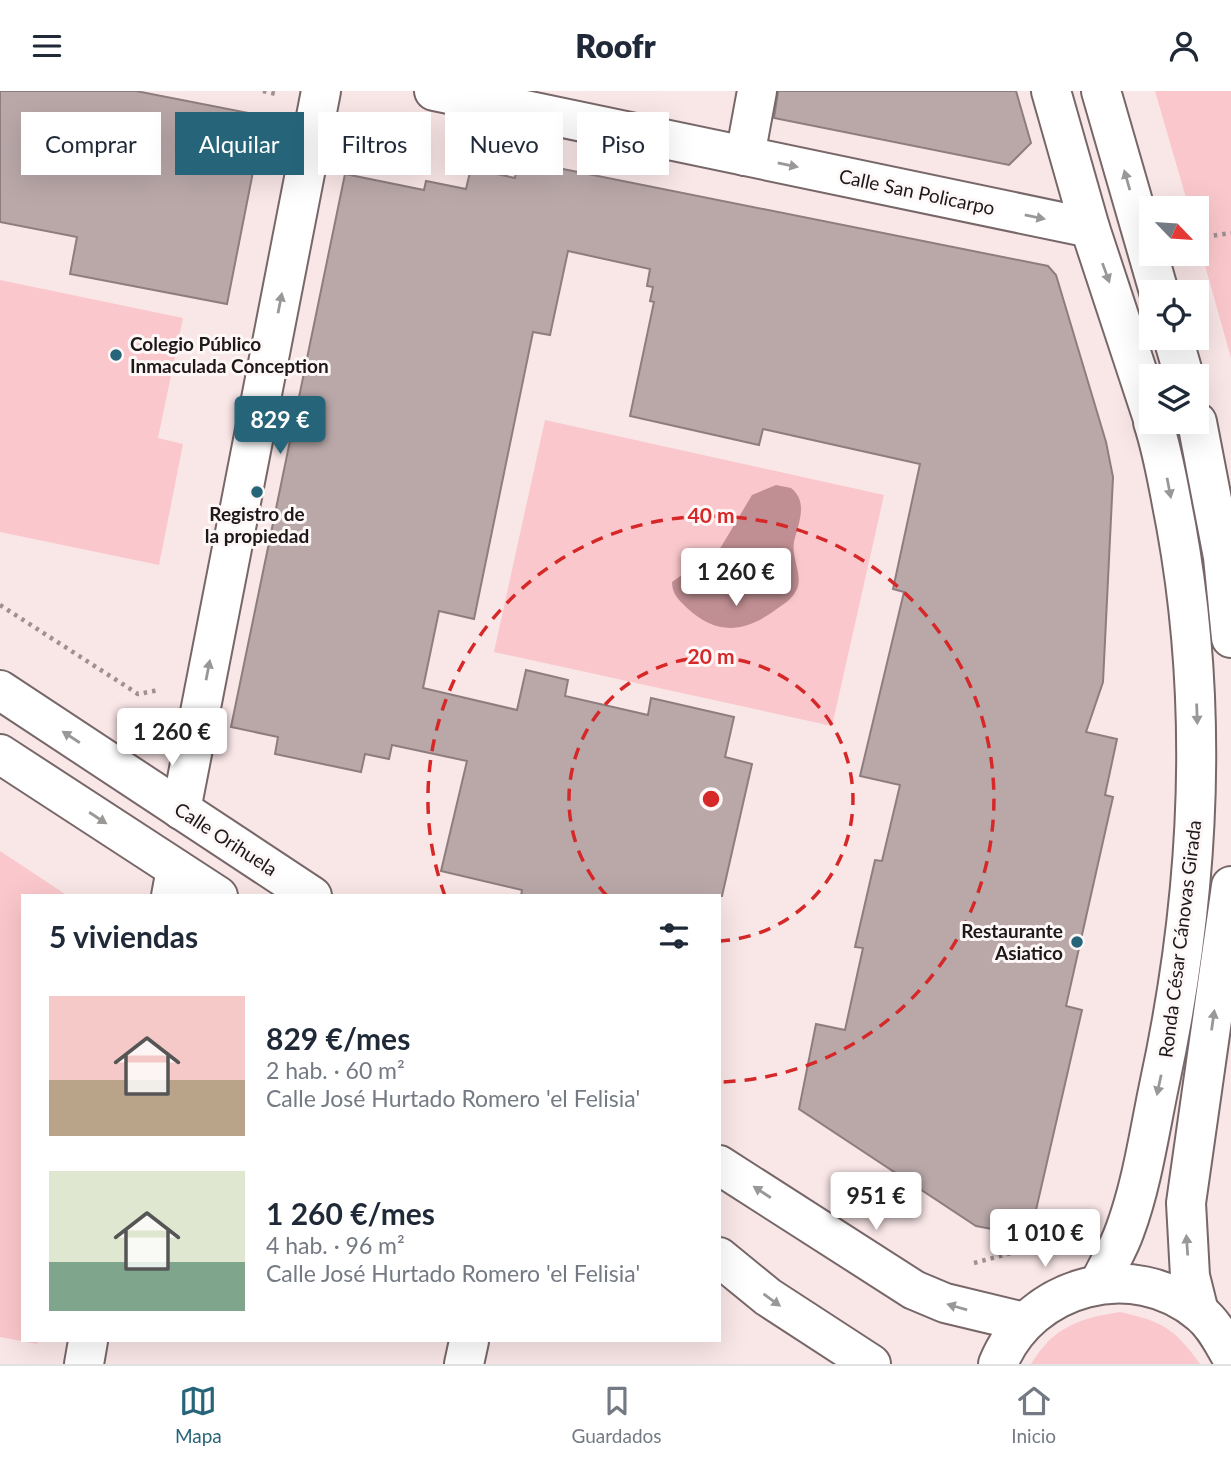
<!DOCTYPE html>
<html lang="es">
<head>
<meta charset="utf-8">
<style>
  body { margin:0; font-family:Lato,sans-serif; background:#f6f6f7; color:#1f2937; height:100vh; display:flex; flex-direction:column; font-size:26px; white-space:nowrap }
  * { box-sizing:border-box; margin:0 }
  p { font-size:23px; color:#747a83 }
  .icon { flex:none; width:38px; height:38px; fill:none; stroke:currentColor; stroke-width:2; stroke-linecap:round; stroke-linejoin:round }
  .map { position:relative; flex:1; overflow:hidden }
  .drawer { position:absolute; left:21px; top:803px; width:700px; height:448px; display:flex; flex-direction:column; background:#fff; border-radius:0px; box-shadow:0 7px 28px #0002 }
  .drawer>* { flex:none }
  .top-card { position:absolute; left:21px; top:21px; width:700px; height:63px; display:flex; gap:14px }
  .needle { width:46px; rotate:115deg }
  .controls { position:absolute; left:1139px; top:105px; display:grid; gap:14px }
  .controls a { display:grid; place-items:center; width:70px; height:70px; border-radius:0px; background:#fff; box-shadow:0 7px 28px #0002; font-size:35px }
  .price { position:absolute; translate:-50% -60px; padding:0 16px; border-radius:7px; background:#fff; color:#222; font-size:23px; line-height:46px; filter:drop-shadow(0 2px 4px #0008) }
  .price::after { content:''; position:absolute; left:50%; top:42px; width:21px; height:16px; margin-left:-10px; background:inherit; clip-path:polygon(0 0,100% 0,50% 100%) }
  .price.selected { background:#256479; color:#fff }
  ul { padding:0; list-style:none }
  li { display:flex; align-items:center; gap:21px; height:175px; padding:0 28px }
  li span { display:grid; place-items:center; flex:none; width:196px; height:140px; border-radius:0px; color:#555 }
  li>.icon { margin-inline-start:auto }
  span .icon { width:84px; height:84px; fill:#fffc; stroke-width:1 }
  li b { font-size:30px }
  h2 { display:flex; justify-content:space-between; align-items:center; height:84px; padding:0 28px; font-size:30px }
  .pill { padding:0 24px; border-radius:0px; background:#fff; box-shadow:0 7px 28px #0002; font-size:24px; line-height:63px }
  .pill.selected { background:#256479; color:#fff }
  header { display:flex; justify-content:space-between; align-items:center; height:91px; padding:0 28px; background:#fff; font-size:32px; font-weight:800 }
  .dock { display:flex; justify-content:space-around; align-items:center; height:98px; border-top:2px solid #e0e1e3; background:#fff; font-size:19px; color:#747a83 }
  .dock a { display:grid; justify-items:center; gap:4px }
  .dock .selected { color:#256479 }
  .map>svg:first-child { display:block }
  .green { fill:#fac8cc }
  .water { fill:#c08f93 }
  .building { fill:#baa8a9; stroke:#8d7d7e; stroke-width:2 }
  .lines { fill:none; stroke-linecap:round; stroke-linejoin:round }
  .street-casing { stroke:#776768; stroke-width:42 }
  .secondary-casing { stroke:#776768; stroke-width:42 }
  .path { stroke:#9e9091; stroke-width:4.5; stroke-dasharray:3.5 5; stroke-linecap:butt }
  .street { stroke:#fff; stroke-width:38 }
  .secondary { stroke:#fff; stroke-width:38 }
  .oneway { fill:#9a9797 }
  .ring { fill:none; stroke:#d62828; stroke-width:3.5; stroke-dasharray:12 9 }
  .poi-dot { fill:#256479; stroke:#fef7f7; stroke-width:2.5 }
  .labels { text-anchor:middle; stroke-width:6; stroke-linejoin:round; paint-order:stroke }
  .street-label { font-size:19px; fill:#1e1818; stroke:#fef7f7 }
  .poi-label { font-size:19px; font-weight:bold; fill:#1e1818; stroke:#fef7f7; text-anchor:start }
  .centre { fill:#d62828; stroke:#fef7f7; stroke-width:3.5 }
  .ring-label { font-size:21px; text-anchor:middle; font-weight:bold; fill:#d62828; stroke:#fef7f7; stroke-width:6; stroke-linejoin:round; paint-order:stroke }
</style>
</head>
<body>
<header><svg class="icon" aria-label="menu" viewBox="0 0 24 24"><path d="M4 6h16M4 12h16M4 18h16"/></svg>Roofr<svg class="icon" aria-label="person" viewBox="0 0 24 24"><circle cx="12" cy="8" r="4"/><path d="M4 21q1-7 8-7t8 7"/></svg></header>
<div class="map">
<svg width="1231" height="1273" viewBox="0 0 1231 1273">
  <rect width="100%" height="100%" fill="#f9e6e7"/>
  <!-- green -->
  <g class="green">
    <polygon points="1155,0 1231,0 1231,267 1197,146 1197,117 1189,117"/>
    <polygon points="0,189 183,227 158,347 183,353 159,474 0,441"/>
    <polygon points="545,329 884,404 832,635 494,561"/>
    <polygon points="0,760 68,805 23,805 23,1250 38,1250 37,1253 0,1246"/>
    <path d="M1120,1221C1162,1230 1175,1238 1200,1273H1031C1053,1236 1080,1227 1120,1221Z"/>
  </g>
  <!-- water -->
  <path class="water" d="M776,394L791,397C809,411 798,433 794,451C791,467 803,483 797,498C792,509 782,514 774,520C743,542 716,544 687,517C679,509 672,503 672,491L721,456L752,404Z"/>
  <!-- building -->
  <g class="building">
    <polygon points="0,0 136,0 264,25 227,213 70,183 77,146 0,131"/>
    <polygon points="778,0 1016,0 1031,52 1009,74 774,27"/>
    <polygon points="518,69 1048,175 1056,184 1106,351 1113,386 1103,591 1086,641 1117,648 1105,704 1113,706 1066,915 1082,919 1036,1119 1019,1133 997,1139 976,1135 799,1018 816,933 845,939 863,857 855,856 875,769 882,770 900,694 860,685 904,501 893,498 920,373 763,338 759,354 630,325 654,211 650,210 653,196 647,195 650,178 568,160 550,244 533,241 474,528 439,520 423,597 517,619 526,579 568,589 565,605 648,624 651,607 734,626 725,666 752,673 722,805 521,805 522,799 441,780 467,670 392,654 389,668 365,663 361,681 275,663 278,646 231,636 345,83 424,99 426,90 466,98 471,77 515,87"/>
  </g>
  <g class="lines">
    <defs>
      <g id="street">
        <polyline points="434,0 1090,137"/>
        <polyline points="745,65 757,0"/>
        <polyline points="181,719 321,0"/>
        <polyline points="171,805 176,778"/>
        <polyline points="84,1273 88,1250"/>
        <polyline points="464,1273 469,1250"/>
      </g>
      <g id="secondary">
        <polyline points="1051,0 1090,137 1152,325"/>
        <polyline points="1101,0 1159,201"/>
        <polyline points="1173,247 1184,285"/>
        <polyline points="1197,331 1223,466 1231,547"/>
        <polyline points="0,599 312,805"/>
        <polyline points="0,663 218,805"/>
        <polyline points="719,1074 914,1199 945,1212 1024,1231"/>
        <polyline points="719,1166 768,1206 871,1273"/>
        <path d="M1100,1191C1108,1174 1119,1157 1125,1139C1142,1093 1149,1043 1159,995C1199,810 1210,621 1176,434C1169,399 1164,364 1153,331"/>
        <polyline points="1199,1221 1190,1185 1186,1112 1231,795"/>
        <path d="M998,1273C1030,1194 1133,1166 1200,1222C1214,1233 1222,1250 1231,1265"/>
      </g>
    </defs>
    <!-- street casing -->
    <use href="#street" class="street-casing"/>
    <!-- secondary casing -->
    <use href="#secondary" class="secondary-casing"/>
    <!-- path -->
    <g class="path">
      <polyline points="263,0 276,3"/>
      <polyline points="1197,147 1231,142"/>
      <polyline points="0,514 138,603 159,599"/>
      <path d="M974,1172C1014,1161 1053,1154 1082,1123"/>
    </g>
    <!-- street -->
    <use href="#street" class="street"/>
    <!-- secondary -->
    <use href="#secondary" class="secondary"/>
  </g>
  <!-- one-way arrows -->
  <defs><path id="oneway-solid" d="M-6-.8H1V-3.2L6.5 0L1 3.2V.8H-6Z" transform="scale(1.75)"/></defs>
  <g class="oneway">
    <use href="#oneway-solid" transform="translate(788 74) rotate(12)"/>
    <use href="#oneway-solid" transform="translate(1127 89) rotate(-106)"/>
    <use href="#oneway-solid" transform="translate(1035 126) rotate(12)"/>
    <use href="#oneway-solid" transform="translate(1106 182) rotate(70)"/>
    <use href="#oneway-solid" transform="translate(280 212) rotate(-79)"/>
    <use href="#oneway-solid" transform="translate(1169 397) rotate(79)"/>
    <use href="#oneway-solid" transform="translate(208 579) rotate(-79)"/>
    <use href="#oneway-solid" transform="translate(1197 623) rotate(88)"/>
    <use href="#oneway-solid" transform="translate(71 646) rotate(-147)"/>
    <use href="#oneway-solid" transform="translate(98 727) rotate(33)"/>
    <use href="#oneway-solid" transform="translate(1213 929) rotate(-82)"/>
    <use href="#oneway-solid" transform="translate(1159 994) rotate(102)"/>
    <use href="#oneway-solid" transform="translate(762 1101) rotate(-147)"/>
    <use href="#oneway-solid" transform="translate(1187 1154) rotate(-94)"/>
    <use href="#oneway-solid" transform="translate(772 1209) rotate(36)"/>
    <use href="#oneway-solid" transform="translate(957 1216) rotate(-164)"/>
  </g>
  <!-- distance rings -->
  <g class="ring">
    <path d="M607 805A142 142 0 1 1 720 850"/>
    <path d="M445 805A283 283 0 1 1 721 991"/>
  </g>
  <!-- markers -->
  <g class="poi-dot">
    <circle cx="116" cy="264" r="7"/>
    <circle cx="257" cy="401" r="7"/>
    <circle cx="1077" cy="851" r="7"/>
  </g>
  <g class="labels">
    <!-- street labels -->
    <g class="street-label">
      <text transform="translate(917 101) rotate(12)" y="7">Calle San Policarpo</text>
      <text transform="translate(226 748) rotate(33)" y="7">Calle Orihuela</text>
      <text transform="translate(1180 848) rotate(-83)" y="7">Ronda César Cánovas Girada</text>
    </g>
    <!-- poi labels -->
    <g class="poi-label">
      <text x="130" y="260">Colegio Público<tspan x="130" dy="22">Inmaculada Conception</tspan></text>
      <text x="257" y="430" text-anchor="middle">Registro de<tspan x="257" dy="22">la propiedad</tspan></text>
      <text x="1063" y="847" text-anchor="end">Restaurante<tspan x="1063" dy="22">Asiatico</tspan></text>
    </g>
  </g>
  <circle cx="711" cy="708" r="10" class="centre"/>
  <g class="ring-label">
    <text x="711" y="432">40 m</text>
    <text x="711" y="573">20 m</text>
  </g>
</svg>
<div class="controls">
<a><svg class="needle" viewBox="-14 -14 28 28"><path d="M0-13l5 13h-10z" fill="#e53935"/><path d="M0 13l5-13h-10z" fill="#747a83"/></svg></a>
<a><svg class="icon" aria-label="locate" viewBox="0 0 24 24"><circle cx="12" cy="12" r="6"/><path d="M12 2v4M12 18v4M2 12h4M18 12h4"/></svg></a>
<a><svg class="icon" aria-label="layers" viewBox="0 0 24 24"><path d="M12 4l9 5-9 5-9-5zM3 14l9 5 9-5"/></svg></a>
</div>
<b class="price selected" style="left:280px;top:365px">829 €</b>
<b class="price" style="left:736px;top:517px">1 260 €</b>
<b class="price" style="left:172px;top:677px">1 260 €</b>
<b class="price" style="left:876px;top:1141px">951 €</b>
<b class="price" style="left:1045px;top:1178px">1 010 €</b>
<div class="top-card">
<a class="pill">Comprar</a>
<a class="pill selected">Alquilar</a>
<a class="pill">Filtros</a>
<a class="pill">Nuevo</a>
<a class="pill">Piso</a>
</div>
<section class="drawer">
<h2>5 viviendas<svg class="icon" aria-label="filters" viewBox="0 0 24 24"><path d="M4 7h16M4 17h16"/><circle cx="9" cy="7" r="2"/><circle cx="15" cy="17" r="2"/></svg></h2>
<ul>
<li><span style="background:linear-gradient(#f6c9c9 60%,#b9a48a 0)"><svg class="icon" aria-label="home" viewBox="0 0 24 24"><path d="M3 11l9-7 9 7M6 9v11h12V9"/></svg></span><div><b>829 €/mes</b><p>2 hab. · 60 m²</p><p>Calle José Hurtado Romero 'el Felisia'</p></div></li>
<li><span style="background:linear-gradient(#dfe7d0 65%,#7fa58c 0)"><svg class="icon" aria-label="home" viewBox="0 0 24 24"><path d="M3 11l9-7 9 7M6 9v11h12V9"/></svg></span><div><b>1 260 €/mes</b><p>4 hab. · 96 m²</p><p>Calle José Hurtado Romero 'el Felisia'</p></div></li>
</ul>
</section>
</div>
<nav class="dock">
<a class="selected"><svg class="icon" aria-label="map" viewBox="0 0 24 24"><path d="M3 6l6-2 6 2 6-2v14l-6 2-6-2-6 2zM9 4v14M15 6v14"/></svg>Mapa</a>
<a><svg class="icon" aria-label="saved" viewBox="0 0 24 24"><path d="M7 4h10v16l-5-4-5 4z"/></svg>Guardados</a>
<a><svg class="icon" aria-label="home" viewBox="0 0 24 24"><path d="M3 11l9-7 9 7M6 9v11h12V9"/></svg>Inicio</a>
</nav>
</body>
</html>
